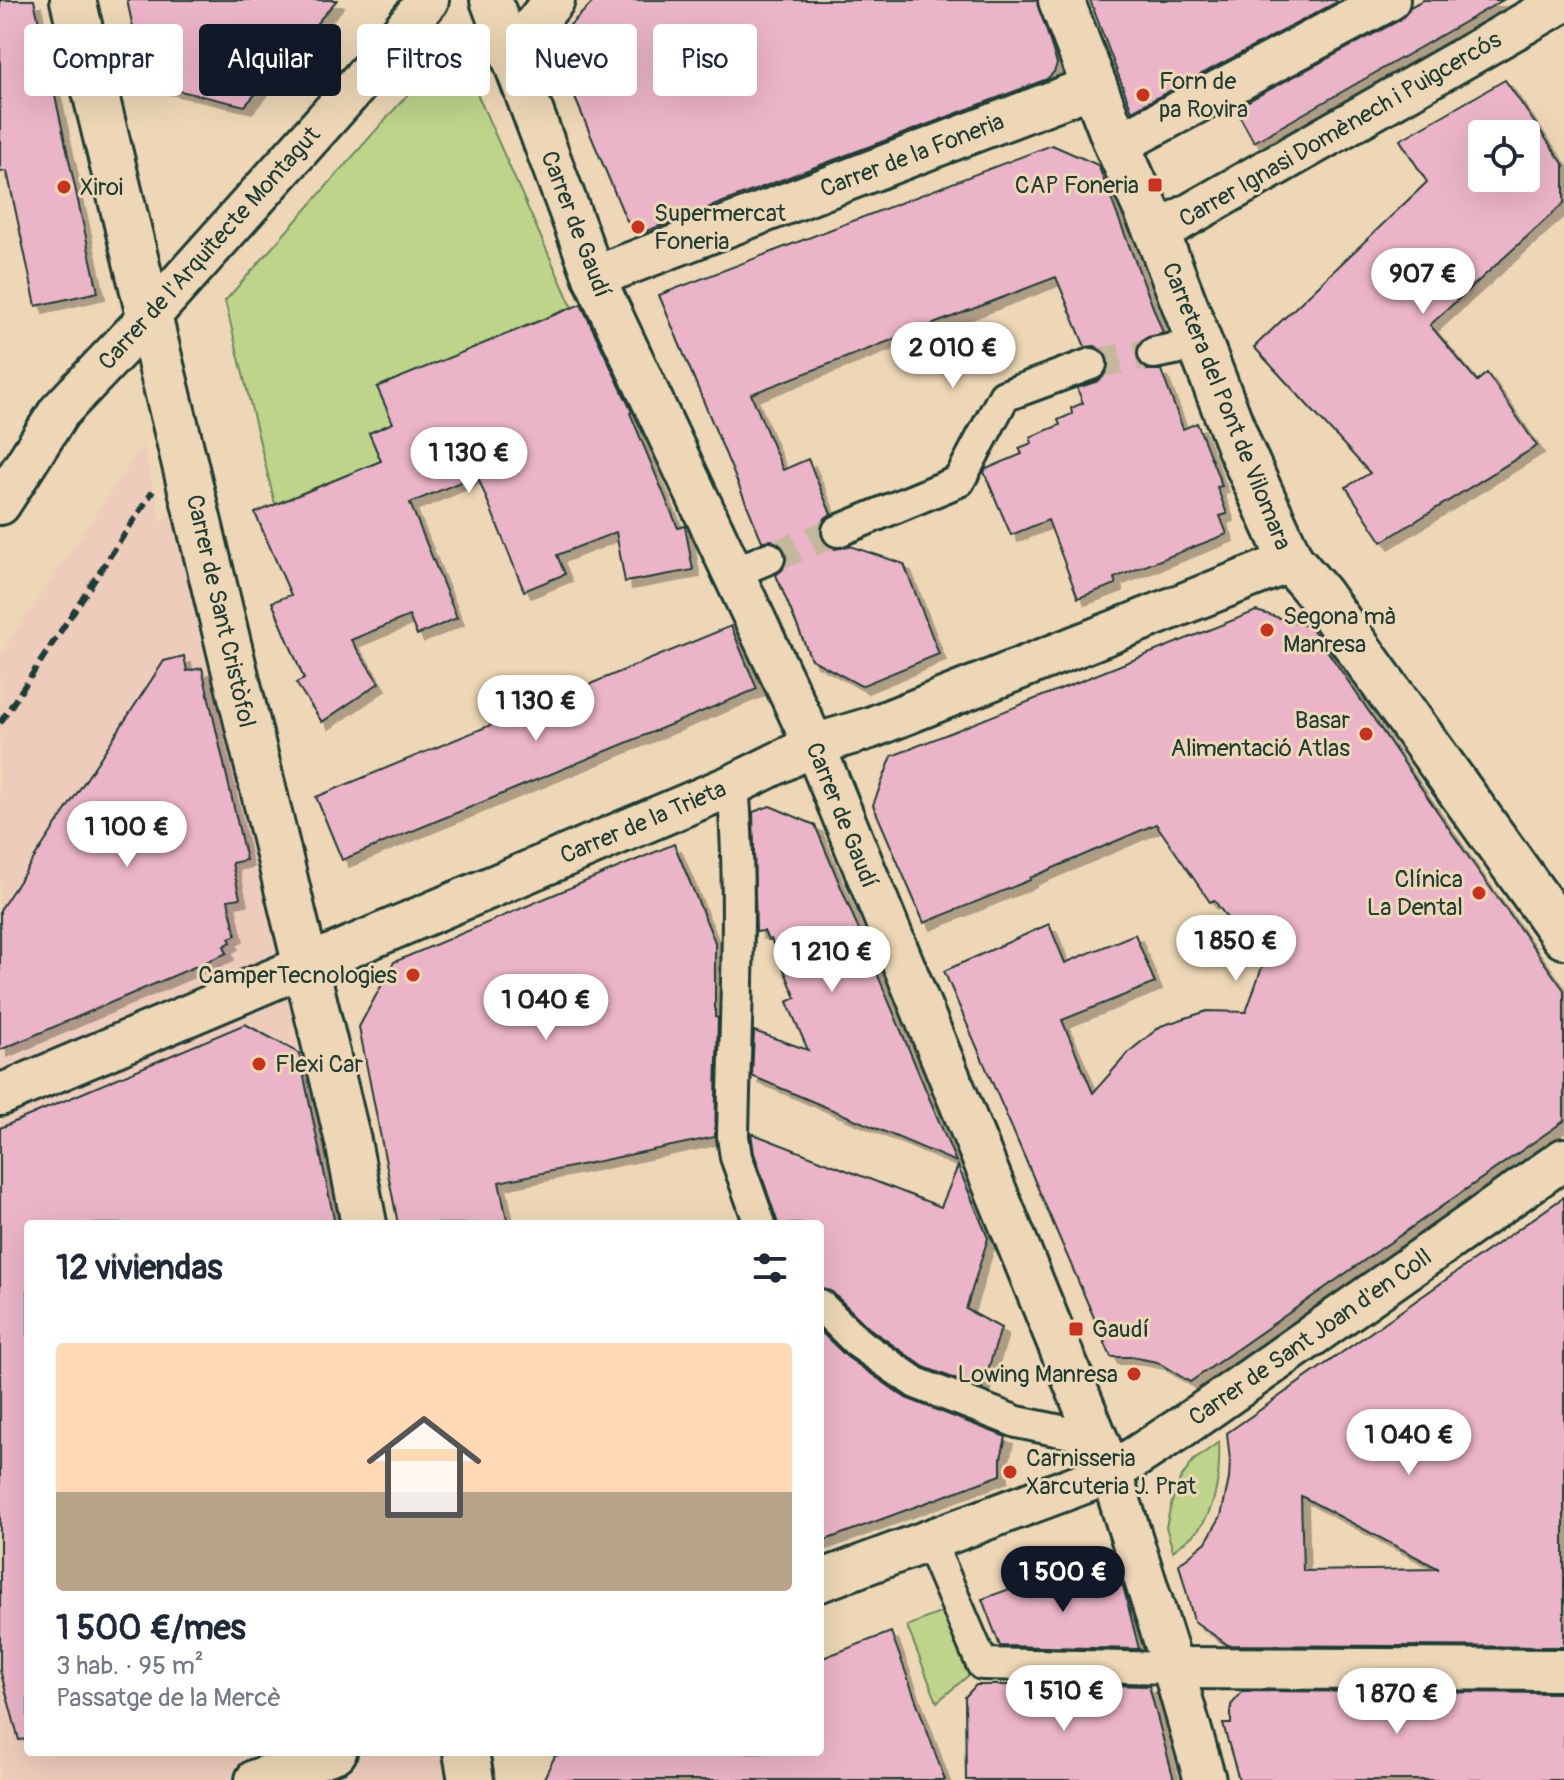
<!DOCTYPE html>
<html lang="es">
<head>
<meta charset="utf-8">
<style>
  body { margin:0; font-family:Pangolin,sans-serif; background:#f2f2f3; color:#1f2937; height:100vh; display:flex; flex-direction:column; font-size:30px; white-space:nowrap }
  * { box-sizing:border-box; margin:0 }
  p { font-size:26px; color:#747a83 }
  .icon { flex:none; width:44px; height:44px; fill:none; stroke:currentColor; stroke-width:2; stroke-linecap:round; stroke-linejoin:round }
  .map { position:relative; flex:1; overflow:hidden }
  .panel { position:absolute; left:24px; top:1220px; width:800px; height:536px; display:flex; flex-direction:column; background:#fff; border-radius:8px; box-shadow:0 8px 32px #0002 }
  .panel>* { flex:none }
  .top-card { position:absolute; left:24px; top:24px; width:800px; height:72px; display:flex; gap:16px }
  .buttons { position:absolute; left:1468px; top:120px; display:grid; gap:16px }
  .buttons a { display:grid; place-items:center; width:72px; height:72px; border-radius:8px; background:#fff; box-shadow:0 8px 32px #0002; font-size:40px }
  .price { position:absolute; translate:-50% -68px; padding:0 18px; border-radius:28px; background:#fff; color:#222; font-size:26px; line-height:52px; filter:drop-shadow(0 2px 4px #0008) }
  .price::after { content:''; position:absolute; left:50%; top:48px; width:24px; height:18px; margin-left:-12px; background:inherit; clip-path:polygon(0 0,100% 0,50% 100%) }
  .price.on { background:#111827; color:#fff }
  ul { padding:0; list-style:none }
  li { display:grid; align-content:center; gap:16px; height:424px; padding:0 32px }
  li+li { border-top:2px solid #e0e1e3 }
  li span { display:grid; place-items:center; height:248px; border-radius:8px; color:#555 }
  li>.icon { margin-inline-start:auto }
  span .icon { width:144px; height:144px; fill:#fffc; stroke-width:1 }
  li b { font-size:34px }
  h2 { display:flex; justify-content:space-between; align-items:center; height:96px; padding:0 32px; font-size:34px }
  .pill { padding:0 28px; border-radius:8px; background:#fff; box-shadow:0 8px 32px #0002; font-size:28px; line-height:72px }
  .pill.on { background:#111827; color:#fff }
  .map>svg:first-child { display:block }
  .built { fill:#edccbb }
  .green { fill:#bdd48a; stroke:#6e885f; stroke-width:2 }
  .building { fill:#ecb4c8; stroke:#1f3d34; stroke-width:2; fill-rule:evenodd; filter:url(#shadow) }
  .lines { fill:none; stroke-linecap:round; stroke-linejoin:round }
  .pedestrian-tunnel { stroke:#c4b89c; stroke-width:30; stroke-dasharray:30 15; stroke-linecap:butt }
  .pedestrian-casing { stroke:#1f3d34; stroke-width:36 }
  .minor-casing { stroke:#1f3d34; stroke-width:46 }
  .tertiary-casing { stroke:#1f3d34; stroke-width:50 }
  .pedestrian { stroke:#edd7b6; stroke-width:30 }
  .minor { stroke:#edd7b6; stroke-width:40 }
  .tertiary { stroke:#edd7b6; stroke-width:44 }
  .rail { stroke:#1f3d34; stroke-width:6; stroke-dasharray:12 6; stroke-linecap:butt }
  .poi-dot { fill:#c8321e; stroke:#edd7b6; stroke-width:3 }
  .labels { text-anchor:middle; stroke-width:6; stroke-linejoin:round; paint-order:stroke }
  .poi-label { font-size:24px; fill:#1f3d34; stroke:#edd7b6; text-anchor:start }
  .street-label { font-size:24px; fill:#1f3d34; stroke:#edd7b6 }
</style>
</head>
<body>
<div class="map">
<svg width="1564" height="1780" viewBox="0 0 1564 1780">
  <defs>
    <filter id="shadow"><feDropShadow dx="7" dy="7" stdDeviation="0" flood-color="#0004"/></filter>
  </defs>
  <rect width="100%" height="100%" fill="#edd7b6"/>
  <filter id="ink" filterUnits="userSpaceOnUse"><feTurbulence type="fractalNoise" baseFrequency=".0125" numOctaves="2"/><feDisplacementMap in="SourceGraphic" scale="16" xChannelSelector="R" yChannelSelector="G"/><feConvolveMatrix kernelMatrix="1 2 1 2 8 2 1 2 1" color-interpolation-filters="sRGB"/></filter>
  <g filter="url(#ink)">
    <!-- built -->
    <polygon class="built" points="143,445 162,524 184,495 351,1224 28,1224 28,1752 441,1752 445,1780 0,1780 0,655"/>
    <!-- green -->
    <g class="green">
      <polygon points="454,42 572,307 378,387 393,423 370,433 381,461 275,504 225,301"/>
      <path d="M1219,1442C1220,1471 1218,1506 1198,1530C1191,1538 1181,1544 1173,1551L1166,1527L1171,1505L1180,1480L1193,1461Z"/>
      <polygon points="957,1606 982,1664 937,1702 907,1626"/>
    </g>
    <!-- building -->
    <g class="building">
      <polygon points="0,0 34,0 98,292 36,306 7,171 0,172"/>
      <polygon points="127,0 337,0 245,106 145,83"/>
      <polygon points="595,0 1037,0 1057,64 1054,72 1047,79 636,235 625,217 552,43"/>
      <polygon points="1090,0 1336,0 1337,2 1132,111"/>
      <polygon points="1423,0 1503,0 1254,142 1235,108 1400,20 1410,7"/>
      <path d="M1505,80L1564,165V203L1430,325L1477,381L1487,373L1537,446L1382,542L1346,487L1370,473L1254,347L1427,182L1400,140ZM1482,134H1526V178H1482Z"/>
      <polygon points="1052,145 1098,165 1163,333 1142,340 1137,348 1137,357 1140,364 1147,370 1161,370 1183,429 1197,423 1222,486 1217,487 1227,514 1220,516 1227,534 1114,578 1116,584 1078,598 1048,520 1011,535 984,472 986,469 1022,454 1019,448 1032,443 1030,437 1060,425 1058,420 1072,414 1071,408 1083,403 1077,388 1098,381 1104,376 1108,368 1108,359 1103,351 1095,346 1085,347 1056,277 751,394 783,470 808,459 831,514 824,519 820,528 822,539 828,546 835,549 850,546 904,564 939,654 861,686 811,659 776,575 783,569 787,561 785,550 780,544 772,540 762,541 659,295"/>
      <polygon points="581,304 632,412 630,413 678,528 685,526 693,570 625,582 616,532 557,555 565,574 524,591 477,475 410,503 457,618 417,635 409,616 351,640 379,683 322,722 296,683 304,679 272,602 291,595 255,513 381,461 369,433 393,423 377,387"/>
      <polygon points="1256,611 1311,627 1474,865 1564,990 1564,1121 1190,1382 1157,1362 1132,1357 1111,1357 944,971 1049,924 1065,963 1135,934 1155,983 1062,1020 1093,1093 1130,1051 1161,1026 1207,1011 1246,1012 1262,967 1251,951 1268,937 1247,946 1214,900 1210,902 1156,824 1030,878 1030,880 924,923 873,805 892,756"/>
      <polygon points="731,626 757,689 342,860 316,797"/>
      <polygon points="184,656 187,671 202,668 246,860 232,863 240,898 228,900 236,935 229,938 231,942 224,946 227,953 0,1050 0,910 164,661"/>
      <polygon points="770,806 815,825 956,1162 752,1076 754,1031 808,1050 787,1002 796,998 771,939 768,940 764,931 756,932 753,812"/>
      <polygon points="674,844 715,942 715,1017 718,1018 715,1137 499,1182 508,1224 398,1224 359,1027 394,962"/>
      <polygon points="245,1024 299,1053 335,1224 28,1224 28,1739 19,1740 0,1670 0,1128"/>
      <polygon points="751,1133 941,1207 958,1166 988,1238 966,1309 1001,1328 982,1389 924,1367 869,1328 832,1292 820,1288 820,1224 778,1224 754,1153"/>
      <path d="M1564,1197V1647L1228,1645L1194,1621L1179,1564L1206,1542L1221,1516L1229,1479L1230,1460L1227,1433ZM1301,1496L1439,1569L1303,1571Z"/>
      <polygon points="820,1331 847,1357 906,1398 1006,1437 1001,1458 1001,1475 820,1542"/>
      <polygon points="1065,1569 1093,1582 1123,1586 1139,1649 1000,1646 982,1599"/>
      <polygon points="891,1632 945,1780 543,1780 555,1756 567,1752 820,1752 820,1659"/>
      <polygon points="1013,1683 1149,1686 1174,1780 966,1780 965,1697 976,1685 1014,1685"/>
      <polygon points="1243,1691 1564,1693 1564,1780 1239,1780 1223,1724 1231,1724 1231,1705"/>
    </g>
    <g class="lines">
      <!-- pedestrian-tunnel -->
      <g class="pedestrian-tunnel">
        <polyline points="1091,364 1154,353"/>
        <polyline points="769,558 838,531"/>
      </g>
      <defs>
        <g id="pedestrian">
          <polyline points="1154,353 1200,344"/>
          <polyline points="838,531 959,481 1004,396 1091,364"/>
          <polyline points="733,573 769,558"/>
          <path d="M733,785C743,902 735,1019 733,1137L736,1157L760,1224"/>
          <polyline points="820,1305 857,1342 916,1383 1017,1422 1095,1438"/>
          <polyline points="930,1542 982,1664 1173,1668"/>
        </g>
        <g id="minor">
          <polyline points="491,0 594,277 814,745 1111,1473 1173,1668 1205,1780"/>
          <polyline points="511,54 554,0"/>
          <polyline points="1117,145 1389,0"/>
          <polyline points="1157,233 1564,1"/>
          <polyline points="594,277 1096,85"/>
          <polyline points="0,504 59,412 151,315 373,67 428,0"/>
          <polyline points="0,1095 733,785 814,745 870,728 1291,561"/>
          <polyline points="820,1581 1111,1473 1185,1425 1564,1159"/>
          <polyline points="1173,1668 1564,1670"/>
          <polyline points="256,1780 336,1752"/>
        </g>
        <g id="tertiary">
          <polyline points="73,0 348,1141 364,1224"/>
          <polyline points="1061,0 1117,145 1157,233 1240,448 1291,561 1320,595 1564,936"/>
          <polyline points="466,1752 471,1780"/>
        </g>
      </defs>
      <!-- pedestrian casing -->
      <use href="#pedestrian" class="pedestrian-casing"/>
      <!-- minor casing -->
      <use href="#minor" class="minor-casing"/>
      <!-- tertiary casing -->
      <use href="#tertiary" class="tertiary-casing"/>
      <!-- pedestrian -->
      <use href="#pedestrian" class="pedestrian"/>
      <!-- minor -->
      <use href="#minor" class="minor"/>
      <!-- tertiary -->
      <use href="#tertiary" class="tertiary"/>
      <!-- rail -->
      <polyline class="rail" points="0,723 153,491"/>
    </g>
  </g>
  <!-- markers -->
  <g class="poi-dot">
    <circle cx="1143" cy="95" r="8"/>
    <rect x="1147" y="177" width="16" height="16" rx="4"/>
    <circle cx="64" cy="187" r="8"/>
    <circle cx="638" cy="227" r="8"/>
    <circle cx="1267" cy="630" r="8"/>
    <circle cx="1366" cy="734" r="8"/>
    <circle cx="1479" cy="893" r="8"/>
    <circle cx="413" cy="975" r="8"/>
    <circle cx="259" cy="1064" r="8"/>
    <rect x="1068" y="1321" width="16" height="16" rx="4"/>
    <circle cx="1134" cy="1374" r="8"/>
    <circle cx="1010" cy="1472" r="8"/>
  </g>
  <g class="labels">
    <!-- poi labels -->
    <g class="poi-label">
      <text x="1159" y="89">Forn de<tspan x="1159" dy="28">pa Rovira</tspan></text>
      <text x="1139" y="193" text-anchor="end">CAP Foneria</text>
      <text x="80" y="195">Xiroi</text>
      <text x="654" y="221">Supermercat<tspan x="654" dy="28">Foneria</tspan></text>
      <text x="1283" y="624">Segona mà<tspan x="1283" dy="28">Manresa</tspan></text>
      <text x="1350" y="728" text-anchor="end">Basar<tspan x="1350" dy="28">Alimentació Atlas</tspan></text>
      <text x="1463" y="887" text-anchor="end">Clínica<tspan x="1463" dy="28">La Dental</tspan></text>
      <text x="397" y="983" text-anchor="end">CamperTecnologies</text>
      <text x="275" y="1072">Flexi Car</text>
      <text x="1092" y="1337">Gaudí</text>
      <text x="1118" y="1382" text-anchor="end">Lowing Manresa</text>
      <text x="1026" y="1466">Carnisseria<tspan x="1026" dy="28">Xarcuteria J. Prat</tspan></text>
    </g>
    <!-- street labels -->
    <g class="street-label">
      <text transform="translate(1340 129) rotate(-30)" y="8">Carrer Ignasi Domènech i Puigcercós</text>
      <text transform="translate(912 155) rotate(-21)" y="8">Carrer de la Foneria</text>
      <text transform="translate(576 224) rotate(69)" y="8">Carrer de Gaudí</text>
      <text transform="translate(209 248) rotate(-48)" y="8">Carrer de l'Arquitecte Montagut</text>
      <text transform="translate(1227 406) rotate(68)" y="8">Carretera del Pont de Vilomara</text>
      <text transform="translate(221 611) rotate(77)" y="8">Carrer de Sant Cristòfol</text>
      <text transform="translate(842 815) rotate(68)" y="8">Carrer de Gaudí</text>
      <text transform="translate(643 822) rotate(-23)" y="8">Carrer de la Trieta</text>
      <text transform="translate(1310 1337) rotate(-35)" y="8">Carrer de Sant Joan d'en Coll</text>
    </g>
  </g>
</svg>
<div class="buttons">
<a><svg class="icon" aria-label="locate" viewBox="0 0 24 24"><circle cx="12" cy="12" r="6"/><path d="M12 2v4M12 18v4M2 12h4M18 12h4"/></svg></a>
</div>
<b class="price" style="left:1423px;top:316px">907 €</b>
<b class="price" style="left:953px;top:390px">2 010 €</b>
<b class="price" style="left:469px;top:495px">1 130 €</b>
<b class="price" style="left:536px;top:743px">1 130 €</b>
<b class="price" style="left:127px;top:869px">1 100 €</b>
<b class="price" style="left:1236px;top:983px">1 850 €</b>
<b class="price" style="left:832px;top:994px">1 210 €</b>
<b class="price" style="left:546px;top:1042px">1 040 €</b>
<b class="price" style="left:1409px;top:1477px">1 040 €</b>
<b class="price on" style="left:1063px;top:1614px">1 500 €</b>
<b class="price" style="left:1064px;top:1733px">1 510 €</b>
<b class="price" style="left:1397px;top:1736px">1 870 €</b>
<div class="top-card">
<a class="pill">Comprar</a>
<a class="pill on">Alquilar</a>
<a class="pill">Filtros</a>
<a class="pill">Nuevo</a>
<a class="pill">Piso</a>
</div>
<section class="panel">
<h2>12 viviendas<svg class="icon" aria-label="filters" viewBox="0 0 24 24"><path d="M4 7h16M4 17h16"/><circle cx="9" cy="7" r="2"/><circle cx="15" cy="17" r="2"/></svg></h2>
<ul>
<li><span style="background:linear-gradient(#ffd9b3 60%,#b9a48a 0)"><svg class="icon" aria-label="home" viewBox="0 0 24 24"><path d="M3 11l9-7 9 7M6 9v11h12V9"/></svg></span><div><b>1 500 €/mes</b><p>3 hab. · 95 m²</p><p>Passatge de la Mercè</p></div></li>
</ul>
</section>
</div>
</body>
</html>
